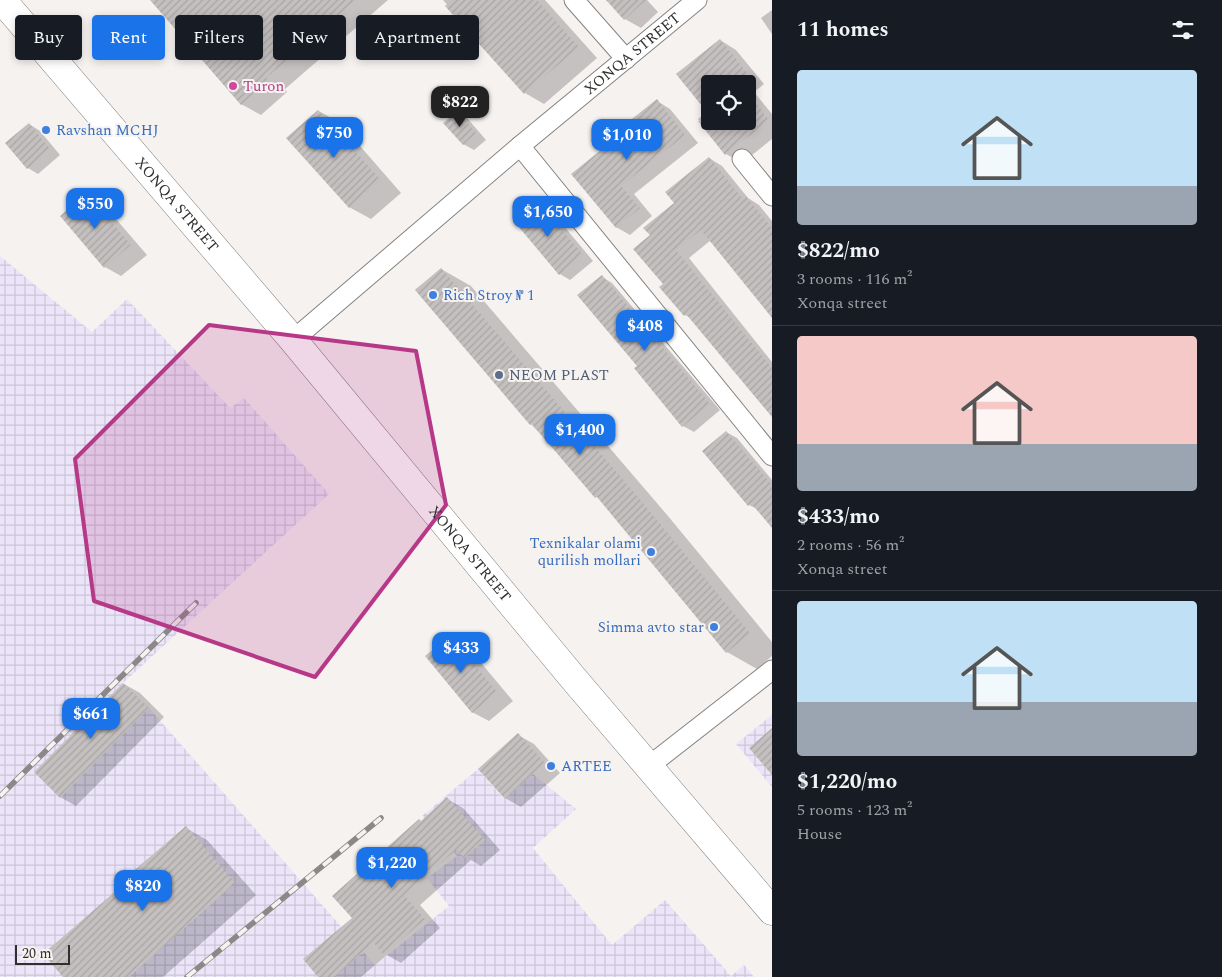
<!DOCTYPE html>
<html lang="en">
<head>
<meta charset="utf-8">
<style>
  body { margin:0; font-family:Spectral,serif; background:#242831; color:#f1f3f6; height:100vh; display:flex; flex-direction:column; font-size:19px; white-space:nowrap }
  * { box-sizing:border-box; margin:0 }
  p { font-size:16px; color:#9ea1a6 }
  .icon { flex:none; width:28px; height:28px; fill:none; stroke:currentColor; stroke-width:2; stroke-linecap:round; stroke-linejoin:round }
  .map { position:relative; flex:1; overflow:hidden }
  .details { display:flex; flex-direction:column; background:#171b24; width:450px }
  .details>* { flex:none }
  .guide { position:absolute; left:15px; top:15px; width:475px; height:45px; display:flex; gap:10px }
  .buttons { position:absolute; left:701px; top:75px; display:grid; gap:10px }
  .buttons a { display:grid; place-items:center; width:55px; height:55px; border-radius:5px; background:#171b24; box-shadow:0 2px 8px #0003; font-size:25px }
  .scale { position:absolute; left:15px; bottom:12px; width:55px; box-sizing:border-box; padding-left:5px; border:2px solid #2f2f2e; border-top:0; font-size:14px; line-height:18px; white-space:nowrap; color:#2f2f2e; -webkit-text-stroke:4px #f5f2f0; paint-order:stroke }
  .price { position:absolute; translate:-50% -42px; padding:0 11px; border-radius:10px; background:#1a73e8; color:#fff; font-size:16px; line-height:32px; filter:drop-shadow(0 1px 2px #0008) }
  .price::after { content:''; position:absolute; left:50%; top:30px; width:15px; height:11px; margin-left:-8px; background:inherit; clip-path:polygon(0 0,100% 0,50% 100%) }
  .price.active { background:#222; color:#fff }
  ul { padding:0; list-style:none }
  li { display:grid; align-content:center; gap:10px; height:265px; padding:0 25px }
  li+li { border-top:1px solid #363941 }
  li span { display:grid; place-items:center; height:155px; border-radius:5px; color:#555 }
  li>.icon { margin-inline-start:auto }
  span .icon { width:90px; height:90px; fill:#fffc; stroke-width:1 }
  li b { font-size:21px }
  h2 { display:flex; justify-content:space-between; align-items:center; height:60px; padding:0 25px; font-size:21px }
  .chip { padding:0 18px; border-radius:5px; background:#171b24; box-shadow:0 2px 8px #0003; font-size:18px; line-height:45px }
  .chip.active { background:#1a73e8; color:#fff }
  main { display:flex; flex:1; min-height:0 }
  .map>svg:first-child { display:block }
  .industrial { fill:url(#industrial-grid) }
  .shadow { fill:#0003; fill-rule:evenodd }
  .building { fill:url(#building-hatch) }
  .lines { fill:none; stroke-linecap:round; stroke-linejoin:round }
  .street-casing { stroke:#858381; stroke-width:21 }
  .primary-casing { stroke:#858381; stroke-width:29 }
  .street { stroke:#fff; stroke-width:19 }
  .primary { stroke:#fff; stroke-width:28 }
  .rail-casing { stroke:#8a8987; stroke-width:5.5 }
  .rail { stroke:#f5f2f0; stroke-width:4; stroke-dasharray:11; stroke-linecap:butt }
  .marked { fill:#b63887; fill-opacity:0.2; stroke:#b63887; stroke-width:4; stroke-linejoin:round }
  .hotel-dot { fill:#d1479c; stroke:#f5f2f0; stroke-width:2 }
  .shop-dot { fill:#3f7fe0; stroke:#f5f2f0; stroke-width:2 }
  .service-dot { fill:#5c6f8a; stroke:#f5f2f0; stroke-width:2 }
  .labels { text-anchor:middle; stroke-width:4; stroke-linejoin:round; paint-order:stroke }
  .street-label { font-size:15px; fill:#2f2f2e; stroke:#f5f2f0 }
  .hotel-label { font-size:15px; fill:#b23c85; stroke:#f5f2f0; text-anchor:start }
  .shop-label { font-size:15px; fill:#366cbe; stroke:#f5f2f0; text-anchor:start }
  .service-label { font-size:15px; fill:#4e5e75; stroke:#f5f2f0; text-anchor:start }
</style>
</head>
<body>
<main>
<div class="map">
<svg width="772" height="977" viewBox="0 0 772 977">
  <defs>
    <pattern id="industrial-grid" width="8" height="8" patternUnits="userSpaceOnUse" patternTransform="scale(1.25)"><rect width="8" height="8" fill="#ece5fa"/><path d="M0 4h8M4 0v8" fill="none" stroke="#cbc5d7"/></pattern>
    <pattern id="building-hatch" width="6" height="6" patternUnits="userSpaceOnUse" patternTransform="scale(1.25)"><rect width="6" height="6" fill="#c4c0bf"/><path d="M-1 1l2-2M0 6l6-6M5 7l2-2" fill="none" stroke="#a9a5a4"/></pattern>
  </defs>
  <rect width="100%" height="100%" fill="#f5f2f0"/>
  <!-- industrial -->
  <g class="industrial">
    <polygon points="0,256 92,332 127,299 230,408 244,398 329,494 123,683 149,708 375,965 449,906 427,878 457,856 422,816 478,769 504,799 533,774 576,809 533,848 612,945 665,900 731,976 744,965 754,977 0,977"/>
    <polygon points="772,715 772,787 736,744"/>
  </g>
  <!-- shadow -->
  <g class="shadow">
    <polygon points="151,0 388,0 285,89 287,92 261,115 241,104"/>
    <polygon points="443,0 545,0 597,58 544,104 525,93"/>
    <polygon points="608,0 647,0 658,12 641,28 625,19"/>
    <polygon points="772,10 772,34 761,18"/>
    <path d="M720,40L736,50L764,84L754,92L772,114V139L742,163L726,154L698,119L708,111L678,74ZM710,84H748V121H710Z"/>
    <polygon points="657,101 670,109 698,143 634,194 652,216 630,235 616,227 617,138"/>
    <polygon points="319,111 340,123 401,193 371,219 349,207"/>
    <polygon points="457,113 468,119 486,140 474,150 463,144"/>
    <polygon points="29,124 40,131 60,155 38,174 28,168"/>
    <polygon points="709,158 722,166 748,198 759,205 772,221 772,317 711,240 689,258 772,362 772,416 691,318 685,315 665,284 651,235"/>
    <polygon points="87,195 103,204 147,255 121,276 105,267"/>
    <polygon points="537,201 548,207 593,261 570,280 560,274"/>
    <polygon points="441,269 471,286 668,516 772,642 772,656 757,669 727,652 601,500 531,424"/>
    <polygon points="602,277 612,283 720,410 694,432 683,426 638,366"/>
    <polygon points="726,432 737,438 772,480 772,526 759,510 749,505"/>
    <polygon points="451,637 467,646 513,701 489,721 472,712"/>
    <polygon points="124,684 140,693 164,717 76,806 60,797"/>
    <polygon points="518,735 534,744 560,773 521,807 505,798"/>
    <polygon points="447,799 463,808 500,850 481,866 471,860 420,905 440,928 401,963 387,955 361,977 320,977 353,919 421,822"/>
    <polygon points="186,828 207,840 256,895 163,977 65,977"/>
  </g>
  <!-- building -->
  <g class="building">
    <polygon points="150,0 356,0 266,78 269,81 241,105"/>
    <polygon points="452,0 537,0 579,47 524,94 445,6"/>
    <polygon points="606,0 646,0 624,20"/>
    <polygon points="720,39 748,74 737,84 710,84 710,116 676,74"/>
    <polygon points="748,93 769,120 725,155 698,121 748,121"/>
    <polygon points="657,99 685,135 621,186 640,208 616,228 571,174 616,138 613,134"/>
    <polygon points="318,110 381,180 349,208 286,138"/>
    <polygon points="457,111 476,133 463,145 443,123"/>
    <polygon points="29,123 50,149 27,169 5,143"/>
    <polygon points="709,157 742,198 745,195 772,228 772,318 701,230 676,250 772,368 772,417 686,314 684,316 659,287 663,284 633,249 650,235 643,228 674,203 665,192"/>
    <polygon points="87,193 131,245 104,268 60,216"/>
    <polygon points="537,200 583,255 559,275 513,220"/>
    <polygon points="441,268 638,497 750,633 726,653 597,497 595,498 532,424 530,425 415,290"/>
    <polygon points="602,275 710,404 682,427 634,368 637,366 577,295"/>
    <polygon points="726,431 772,485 772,528 751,503 748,506 702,451"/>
    <polygon points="451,635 497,692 472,713 425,656"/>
    <polygon points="123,683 149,708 60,798 34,772"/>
    <polygon points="772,728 772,775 749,748"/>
    <polygon points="518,733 545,763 505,799 478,769"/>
    <polygon points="447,797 485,840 464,858 457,849 404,895 425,919 384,955 374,943 334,977 318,977 303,959 352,918 332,896 419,819 421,821"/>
    <polygon points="186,826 235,883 129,977 63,977 43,954 132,877 130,874"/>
  </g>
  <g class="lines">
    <defs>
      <g id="street">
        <polyline points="574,0 626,59"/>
        <polyline points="520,146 772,456"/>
        <polyline points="742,159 772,196"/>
        <path id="s1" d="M293,340L520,146L697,0"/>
        <polyline points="649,766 772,670"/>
      </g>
      <g id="primary">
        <path id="s2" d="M2,0L293,340L573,678L772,911"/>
      </g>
    </defs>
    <!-- street casing -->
    <use href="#street" class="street-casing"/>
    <!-- primary casing -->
    <use href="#primary" class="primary-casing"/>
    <!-- street -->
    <use href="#street" class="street"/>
    <!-- primary -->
    <use href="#primary" class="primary"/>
    <defs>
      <g id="rail">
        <polyline points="0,796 196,603"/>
        <polyline points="187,977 381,818"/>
      </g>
    </defs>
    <!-- rail casing -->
    <use href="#rail" class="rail-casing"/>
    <!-- rail -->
    <use href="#rail" class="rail"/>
  </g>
  <!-- marked area -->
  <path class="marked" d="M209,325L416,351L446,505L315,677L94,601L75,459Z"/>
  <!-- markers -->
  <circle class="hotel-dot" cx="233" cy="86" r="5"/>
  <g class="shop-dot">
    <circle cx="46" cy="130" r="5"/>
    <circle cx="433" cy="295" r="5"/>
    <circle cx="651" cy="552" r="5"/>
    <circle cx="714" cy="627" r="5"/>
    <circle cx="551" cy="766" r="5"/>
  </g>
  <circle class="service-dot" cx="499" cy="375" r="5"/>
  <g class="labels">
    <!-- street labels -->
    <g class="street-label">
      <text dy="5" stroke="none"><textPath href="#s1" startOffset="444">XONQA STREET</textPath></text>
      <text dy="5" stroke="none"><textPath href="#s2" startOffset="269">XONQA STREET</textPath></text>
      <text dy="5" stroke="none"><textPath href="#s2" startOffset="725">XONQA STREET</textPath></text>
    </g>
    <!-- hotel labels -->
    <g class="hotel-label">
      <text x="243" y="91">Turon</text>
    </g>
    <!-- shop labels -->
    <g class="shop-label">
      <text x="56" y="135">Ravshan MCHJ</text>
      <text x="443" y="300">Rich Stroy № 1</text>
      <text x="641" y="548" text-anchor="end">Texnikalar olami<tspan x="641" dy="17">qurilish mollari</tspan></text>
      <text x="704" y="632" text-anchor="end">Simma avto star</text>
      <text x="561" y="771">ARTEE</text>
    </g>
    <!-- service labels -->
    <g class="service-label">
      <text x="509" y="380">NEOM PLAST</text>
    </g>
  </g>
</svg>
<div class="buttons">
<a><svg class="icon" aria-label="locate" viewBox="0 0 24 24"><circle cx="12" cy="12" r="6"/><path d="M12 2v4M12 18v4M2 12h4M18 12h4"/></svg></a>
</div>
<div class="scale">20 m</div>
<b class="price active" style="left:460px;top:128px">$822</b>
<b class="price" style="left:334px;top:159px">$750</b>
<b class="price" style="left:627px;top:161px">$1,010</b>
<b class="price" style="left:95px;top:230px">$550</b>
<b class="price" style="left:548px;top:238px">$1,650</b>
<b class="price" style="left:645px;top:352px">$408</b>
<b class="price" style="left:580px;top:456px">$1,400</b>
<b class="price" style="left:461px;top:674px">$433</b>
<b class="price" style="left:91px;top:740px">$661</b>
<b class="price" style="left:392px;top:889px">$1,220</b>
<b class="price" style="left:143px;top:912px">$820</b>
<div class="guide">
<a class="chip">Buy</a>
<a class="chip active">Rent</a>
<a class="chip">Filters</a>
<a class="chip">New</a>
<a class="chip">Apartment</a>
</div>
</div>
<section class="details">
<h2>11 homes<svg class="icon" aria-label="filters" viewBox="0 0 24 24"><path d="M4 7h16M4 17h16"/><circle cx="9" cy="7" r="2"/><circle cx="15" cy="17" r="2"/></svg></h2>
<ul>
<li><span style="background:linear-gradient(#bfe0f5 75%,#9aa5b1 0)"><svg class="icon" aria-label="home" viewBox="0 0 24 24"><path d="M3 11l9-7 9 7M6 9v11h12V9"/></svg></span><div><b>$822/mo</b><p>3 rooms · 116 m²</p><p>Xonqa street</p></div></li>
<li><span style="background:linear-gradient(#f6c9c9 70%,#9aa5b1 0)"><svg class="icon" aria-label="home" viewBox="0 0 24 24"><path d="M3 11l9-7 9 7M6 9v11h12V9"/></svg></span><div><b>$433/mo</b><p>2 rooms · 56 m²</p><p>Xonqa street</p></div></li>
<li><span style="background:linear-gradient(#bfe0f5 65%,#9aa5b1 0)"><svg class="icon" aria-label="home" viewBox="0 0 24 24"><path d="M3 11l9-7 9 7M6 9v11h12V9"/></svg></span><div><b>$1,220/mo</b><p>5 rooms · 123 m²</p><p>House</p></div></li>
</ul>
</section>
</main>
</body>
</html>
